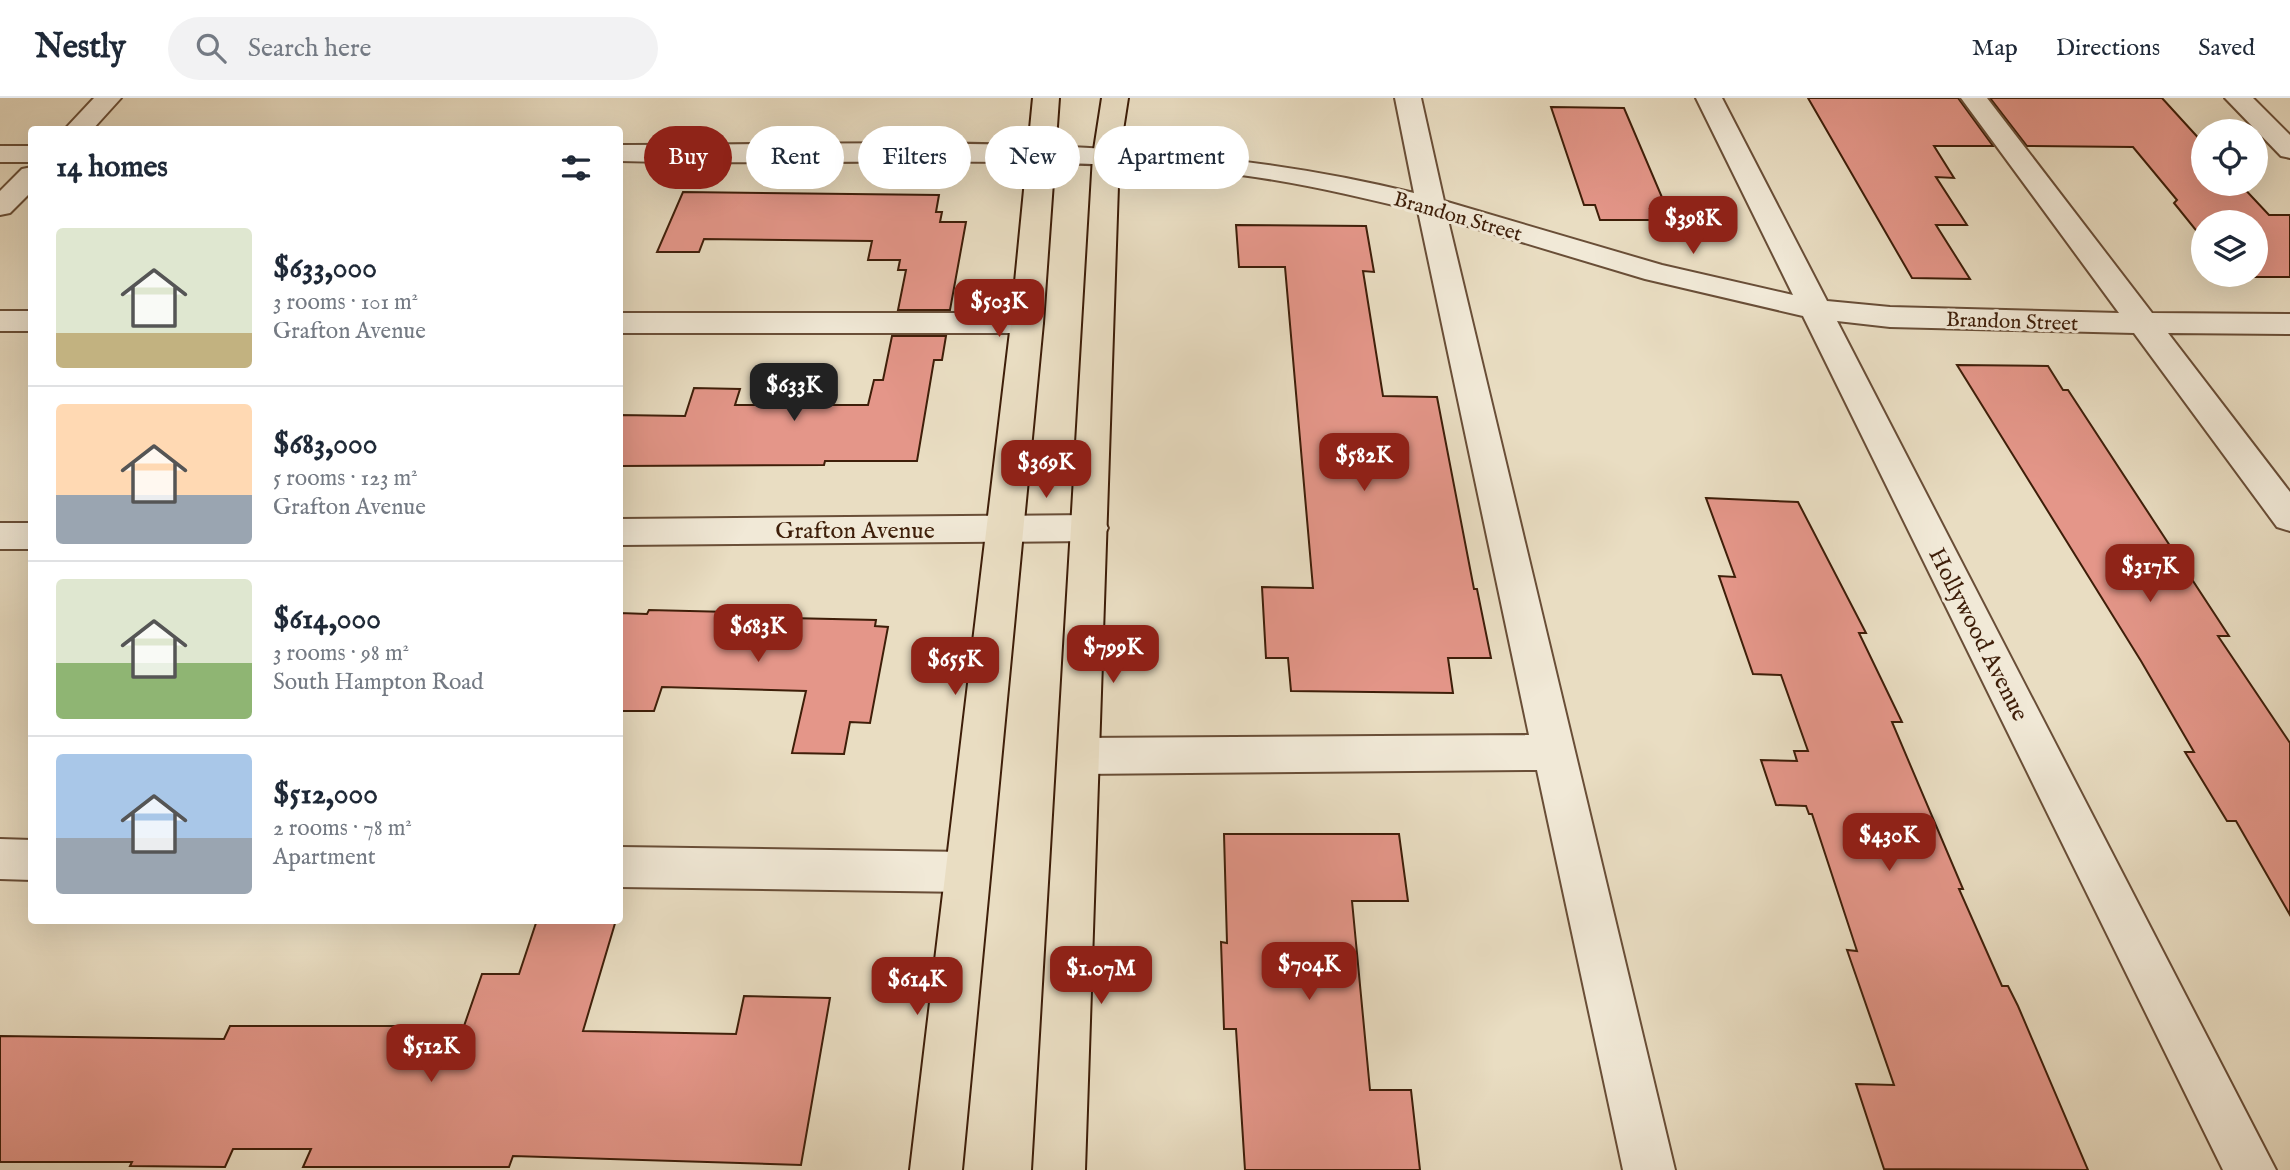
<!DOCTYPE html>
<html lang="en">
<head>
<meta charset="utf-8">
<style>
  body { margin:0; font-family:"IM FELL English",serif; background:#f2f2f3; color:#1f2937; height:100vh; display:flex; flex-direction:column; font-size:26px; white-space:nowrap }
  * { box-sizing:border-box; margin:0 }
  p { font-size:23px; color:#747a83 }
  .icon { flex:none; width:38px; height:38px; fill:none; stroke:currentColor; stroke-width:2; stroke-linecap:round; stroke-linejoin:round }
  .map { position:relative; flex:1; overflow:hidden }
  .drawer { position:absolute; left:28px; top:28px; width:595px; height:798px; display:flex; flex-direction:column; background:#fff; border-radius:7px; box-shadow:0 7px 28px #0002 }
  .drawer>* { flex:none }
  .guide { position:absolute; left:644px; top:28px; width:665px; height:63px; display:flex; gap:14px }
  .fabs { position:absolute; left:2191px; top:21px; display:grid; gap:14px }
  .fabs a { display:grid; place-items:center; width:77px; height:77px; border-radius:50%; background:#fff; box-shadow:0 7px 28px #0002; font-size:35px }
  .price { position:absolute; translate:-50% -60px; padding:0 16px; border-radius:14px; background:#8f2418; color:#fff; font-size:23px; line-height:46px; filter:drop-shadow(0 2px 4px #0008) }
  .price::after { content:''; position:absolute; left:50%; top:42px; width:21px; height:16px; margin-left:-10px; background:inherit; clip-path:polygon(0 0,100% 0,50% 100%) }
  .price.active { background:#222; color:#fff }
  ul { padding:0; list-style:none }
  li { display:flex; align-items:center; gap:21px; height:175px; padding:0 28px }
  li+li { border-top:2px solid #e0e1e3 }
  li span { display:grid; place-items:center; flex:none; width:196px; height:140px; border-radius:7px; color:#555 }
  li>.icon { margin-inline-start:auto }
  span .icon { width:84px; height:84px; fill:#fffc; stroke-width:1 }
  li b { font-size:30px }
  h2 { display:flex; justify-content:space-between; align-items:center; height:84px; padding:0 28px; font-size:30px }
  .pill { padding:0 24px; border-radius:32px; background:#fff; box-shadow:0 7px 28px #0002; font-size:24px; line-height:63px }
  .pill.active { background:#8f2418; color:#fff }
  header { display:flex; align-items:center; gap:42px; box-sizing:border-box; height:98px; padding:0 35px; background:#fff; border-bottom:2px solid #e0e1e3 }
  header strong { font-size:33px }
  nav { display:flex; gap:38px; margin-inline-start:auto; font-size:24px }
  .search { width:490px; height:63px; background:#f2f2f3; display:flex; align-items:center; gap:18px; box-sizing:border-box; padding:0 24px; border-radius:38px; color:#747a83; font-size:26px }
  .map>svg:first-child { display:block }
  .building { fill:#e49689; stroke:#3e1e09; stroke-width:2 }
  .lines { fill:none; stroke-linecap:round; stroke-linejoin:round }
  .minor-casing { stroke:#694e37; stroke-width:4 }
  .major-casing { stroke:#3e1e09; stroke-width:4 }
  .minor { fill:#f1e9d7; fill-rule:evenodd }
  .major { fill:#e9ddc2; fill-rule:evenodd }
  .labels { text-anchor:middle; stroke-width:6; stroke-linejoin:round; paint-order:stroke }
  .far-street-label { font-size:21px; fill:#3e1e09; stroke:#f1e9d7 }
  .street-label { font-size:24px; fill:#3e1e09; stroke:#f1e9d7 }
</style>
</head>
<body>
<header>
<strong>Nestly</strong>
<div class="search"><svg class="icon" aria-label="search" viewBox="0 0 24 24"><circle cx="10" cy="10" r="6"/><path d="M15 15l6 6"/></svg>Search here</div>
<nav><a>Map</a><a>Directions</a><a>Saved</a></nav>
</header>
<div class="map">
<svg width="2290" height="1072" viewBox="0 0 2290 1072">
  <rect width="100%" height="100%" fill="#e9ddc2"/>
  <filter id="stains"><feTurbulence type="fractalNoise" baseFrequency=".00286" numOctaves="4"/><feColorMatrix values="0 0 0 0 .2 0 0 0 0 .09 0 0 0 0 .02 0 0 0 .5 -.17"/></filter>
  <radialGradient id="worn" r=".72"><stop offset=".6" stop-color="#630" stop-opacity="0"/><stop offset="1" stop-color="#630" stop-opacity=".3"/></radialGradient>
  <!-- building -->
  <g class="building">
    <polygon points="1808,0 1958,0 1993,48 1934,48 1954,80 1936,79 1967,127 1936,127 1970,181 1912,180"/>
    <polygon points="1990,0 2162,0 2203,45 2203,86 2240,86 2269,117 2290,117 2290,179 2242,179 2240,177 2256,177 2256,124 2203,124 2203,141 2174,105 2177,102 2133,49 2027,48"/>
    <polygon points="1551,9 1624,10 1664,104 1656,104 1659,111 1650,111 1654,122 1600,122 1595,107 1584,107"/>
    <polygon points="683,94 939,97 936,114 942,114 940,124 966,124 950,212 898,212 906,172 898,172 900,162 868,162 872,143 704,141 699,154 657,154"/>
    <polygon points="1236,127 1366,128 1374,174 1363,173 1383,298 1437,299 1474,491 1477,491 1491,560 1448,560 1453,595 1291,593 1288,560 1266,560 1262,489 1313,490 1285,169 1239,169"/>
    <polygon points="892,238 946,238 942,262 934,262 917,363 825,363 824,367 620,368 620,317 685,318 694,290 740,291 735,307 868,307 874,282 883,282"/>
    <polygon points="1957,267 2048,268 2063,292 2068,292 2229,538 2218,538 2290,645 2290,817 2236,723 2227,723 2185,654 2194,654 2141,563"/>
    <polygon points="1706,400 1798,404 1866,535 1859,535 1902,624 1892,624 1963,791 1959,791 2002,888 2008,888 2018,908 2088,1072 1884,1071 1856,986 1894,987 1847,852 1857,853 1812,716 1809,716 1806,708 1776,707 1761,662 1797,663 1794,653 1808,653 1781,577 1753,576 1719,478 1735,479"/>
    <polygon points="792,511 789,520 876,522 875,528 888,529 870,625 850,624 844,656 792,655 806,593 662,589 654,613 620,613 620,515 647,516 649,512 730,514"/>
    <polygon points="1224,736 1399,736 1408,803 1352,803 1370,992 1411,992 1420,1072 1245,1072 1236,931 1224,931 1221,844 1227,845"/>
    <polygon points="537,822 616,822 583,933 736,936 744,898 830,900 801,1067 513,1058 509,1069 303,1069 311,1051 233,1051 225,1069 130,1068 132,1064 0,1064 0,938 224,941 230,928 464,928 482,876 519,876"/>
  </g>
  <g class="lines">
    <defs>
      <g id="minor">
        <polygon points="94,0 121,0 92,32 64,32"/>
        <path d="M1395,0H1421L1444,103L1662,167L1793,197L1696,0H1722L1827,203L1890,209L2119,215L1961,0H1987L2152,215L2290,216V236L2168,235L2290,394V433L2277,429L2134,235L1890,229L1837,223L2276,1072H2223L1803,218L1645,181L1448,122L1675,1072H1623L1537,672L1079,676L1064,670L1058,658L1064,646L1079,640L1529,637L1418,113C1348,96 1276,79 1204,73C1009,56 814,68 620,63V47C885,47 1155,31 1414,95Z"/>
        <polygon points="2225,0 2253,0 2290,37 2290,60 2281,58"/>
        <rect x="0" y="48" width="32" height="16"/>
        <polygon points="32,69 32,93 10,115 0,117 0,93 22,71"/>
        <rect x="0" y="213" width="32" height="20"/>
        <polygon points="620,215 1027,215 1038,218 1043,225 1038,232 1027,235 620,235"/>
        <polygon points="1090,417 1103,421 1108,430 1103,439 1090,443 620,447 620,421"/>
        <rect x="0" y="425" width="32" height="26"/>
        <polygon points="0,741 32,742 32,782 0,781"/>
        <polygon points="620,749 967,754 983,760 989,774 983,788 967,794 620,789"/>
      </g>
      <g id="major">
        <polygon points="1033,0 1059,0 1043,225 962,1072 910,1072 1011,225"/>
        <polygon points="1102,0 1128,0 1119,58 1085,1072 1033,1072 1093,58"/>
      </g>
    </defs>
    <!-- minor casing -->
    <use href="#minor" class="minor-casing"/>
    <!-- major casing -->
    <use href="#major" class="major-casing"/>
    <!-- minor -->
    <use href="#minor" class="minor"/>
    <!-- major -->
    <use href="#major" class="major"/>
  </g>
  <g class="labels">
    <!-- far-street labels -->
    <g class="far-street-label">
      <text transform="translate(1458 118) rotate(16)" y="7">Brandon Street</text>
      <text transform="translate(2012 223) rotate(2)" y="7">Brandon Street</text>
    </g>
    <!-- street labels -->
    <g class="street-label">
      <text x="855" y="440">Grafton Avenue</text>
      <text transform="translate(1979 536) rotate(63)" y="8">Hollywood Avenue</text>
    </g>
  </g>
  <rect width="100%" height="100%" filter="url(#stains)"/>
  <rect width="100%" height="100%" fill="url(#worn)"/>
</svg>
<div class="fabs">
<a><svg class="icon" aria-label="locate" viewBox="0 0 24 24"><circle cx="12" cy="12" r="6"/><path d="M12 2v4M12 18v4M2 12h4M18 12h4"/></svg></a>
<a><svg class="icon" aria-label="layers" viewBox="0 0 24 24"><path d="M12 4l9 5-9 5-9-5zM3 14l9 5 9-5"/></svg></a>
</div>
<b class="price" style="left:1693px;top:158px">$398K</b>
<b class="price" style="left:999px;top:241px">$503K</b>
<b class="price active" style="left:794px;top:325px">$633K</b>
<b class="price" style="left:1364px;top:395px">$582K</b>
<b class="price" style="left:1046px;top:402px">$369K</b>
<b class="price" style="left:2150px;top:506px">$317K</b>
<b class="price" style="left:758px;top:566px">$683K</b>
<b class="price" style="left:1113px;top:587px">$799K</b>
<b class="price" style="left:955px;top:599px">$655K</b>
<b class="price" style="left:1889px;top:775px">$430K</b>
<b class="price" style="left:1309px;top:904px">$704K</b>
<b class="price" style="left:1101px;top:908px">$1.07M</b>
<b class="price" style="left:917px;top:919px">$614K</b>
<b class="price" style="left:431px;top:986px">$512K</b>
<div class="guide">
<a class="pill active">Buy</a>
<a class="pill">Rent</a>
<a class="pill">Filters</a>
<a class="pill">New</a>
<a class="pill">Apartment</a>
</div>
<section class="drawer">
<h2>14 homes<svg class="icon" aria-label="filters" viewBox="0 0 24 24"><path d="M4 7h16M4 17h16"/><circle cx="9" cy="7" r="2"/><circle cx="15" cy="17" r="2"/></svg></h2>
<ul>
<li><span style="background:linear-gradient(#dfe7d0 75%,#c2b280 0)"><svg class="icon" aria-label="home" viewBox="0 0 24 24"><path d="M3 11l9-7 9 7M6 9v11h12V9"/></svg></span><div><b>$633,000</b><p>3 rooms · 101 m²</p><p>Grafton Avenue</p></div></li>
<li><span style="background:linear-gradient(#ffd9b3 65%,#9aa5b1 0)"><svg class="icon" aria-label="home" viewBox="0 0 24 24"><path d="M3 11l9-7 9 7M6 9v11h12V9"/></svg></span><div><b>$683,000</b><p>5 rooms · 123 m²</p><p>Grafton Avenue</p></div></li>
<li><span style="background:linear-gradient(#dfe7d0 60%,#8fb573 0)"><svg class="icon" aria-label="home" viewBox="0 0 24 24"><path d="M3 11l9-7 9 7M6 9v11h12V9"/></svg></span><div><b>$614,000</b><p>3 rooms · 98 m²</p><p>South Hampton Road</p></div></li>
<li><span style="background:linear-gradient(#a9c7e8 60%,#9aa5b1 0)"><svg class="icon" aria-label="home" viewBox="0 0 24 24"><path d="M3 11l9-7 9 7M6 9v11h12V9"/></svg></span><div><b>$512,000</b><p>2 rooms · 78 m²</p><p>Apartment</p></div></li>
</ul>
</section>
</div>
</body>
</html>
